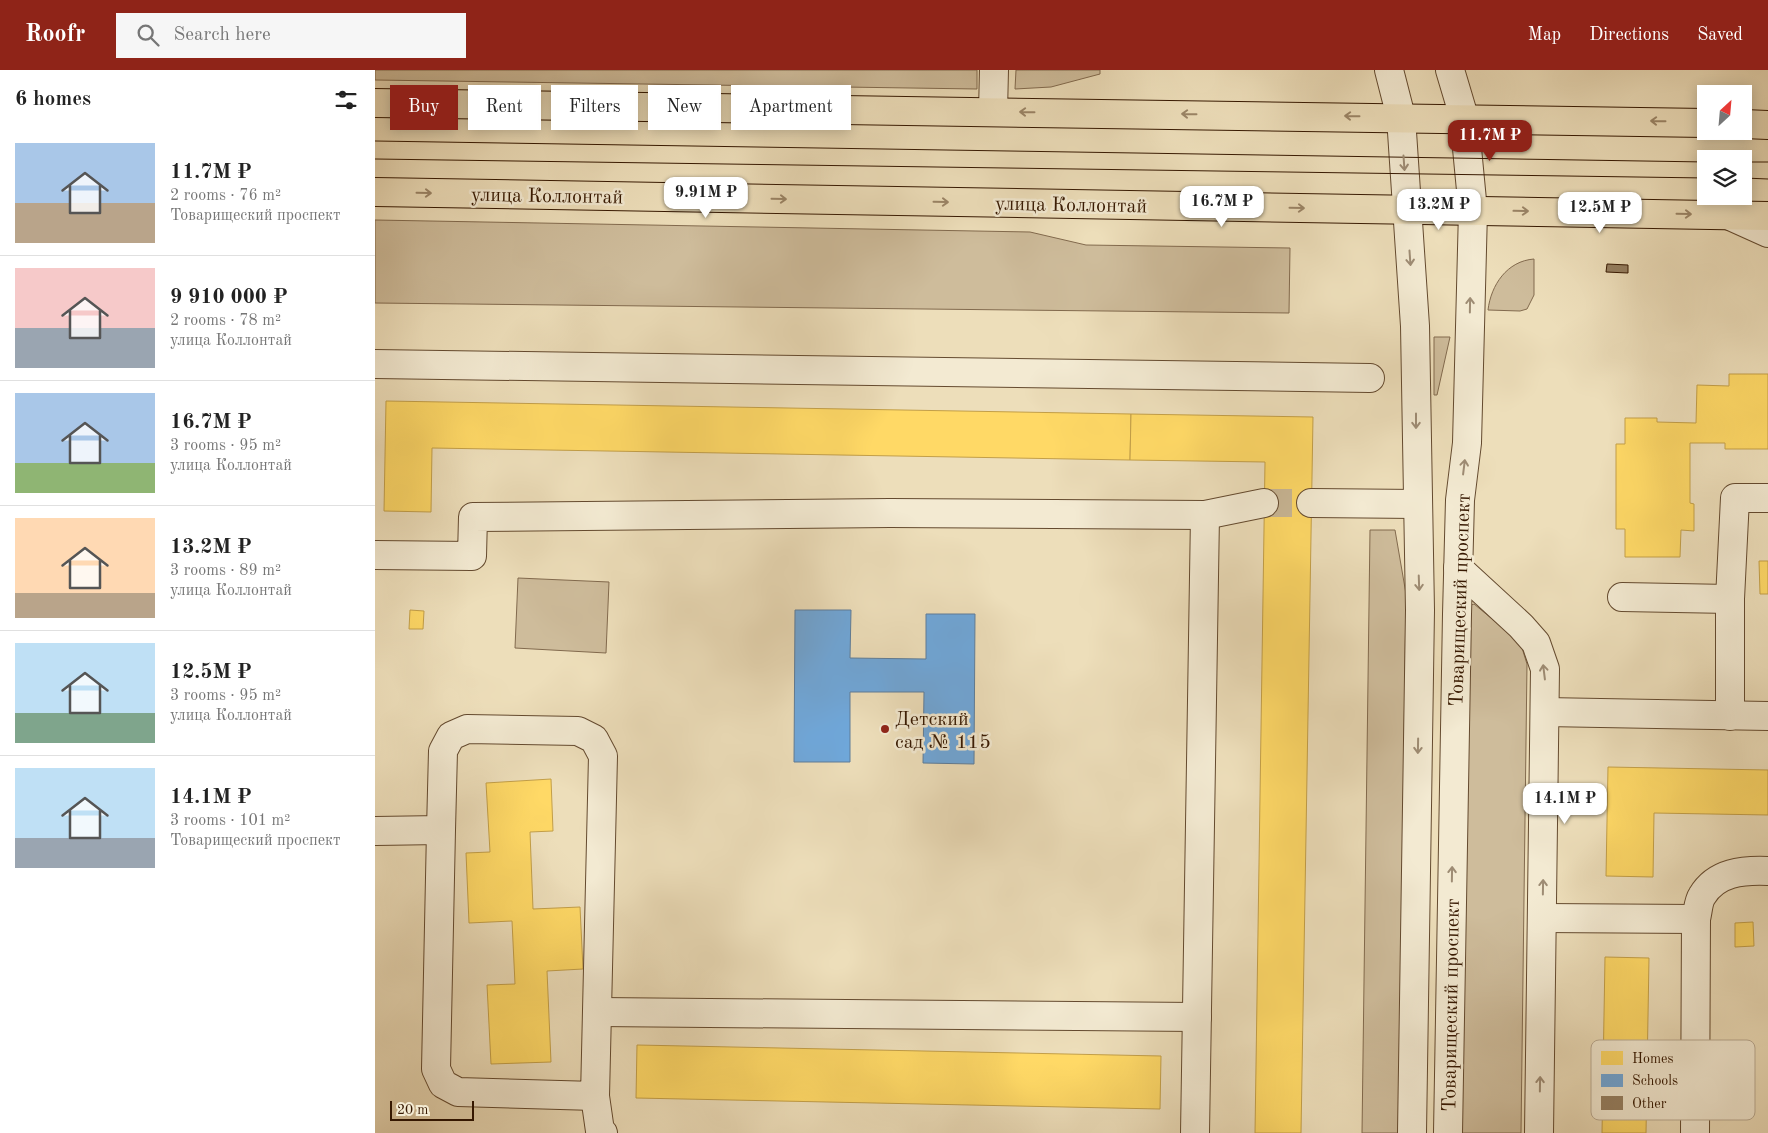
<!DOCTYPE html>
<html lang="en">
<head>
<meta charset="utf-8">
<style>
  body { margin:0; font-family:"Old Standard TT",serif; background:#f6f6f6; color:#222; height:100vh; display:flex; flex-direction:column; font-size:19px; white-space:nowrap }
  * { box-sizing:border-box; margin:0 }
  p { font-size:16px; color:#767676 }
  .icon { flex:none; width:28px; height:28px; fill:none; stroke:currentColor; stroke-width:2; stroke-linecap:round; stroke-linejoin:round }
  .map { position:relative; flex:1; overflow:hidden }
  .details { display:flex; flex-direction:column; background:#fff; width:375px }
  .details>* { flex:none }
  .hud { position:absolute; left:15px; top:15px; width:475px; height:45px; display:flex; gap:10px }
  .needle { width:32px; rotate:26deg }
  .tools { position:absolute; left:1322px; top:15px; display:grid; gap:10px }
  .tools a { display:grid; place-items:center; width:55px; height:55px; border-radius:0px; background:#fff; box-shadow:0 2px 12px #0003; font-size:25px }
  .scale { position:absolute; left:15px; bottom:12px; width:84px; box-sizing:border-box; padding-left:5px; border:2px solid #361801; border-top:0; font-size:14px; line-height:18px; white-space:nowrap; color:#361801; -webkit-text-stroke:4px #f3ead2; paint-order:stroke }
  .price { position:absolute; translate:-50% -42px; padding:0 11px; border-radius:10px; background:#fff; color:#222; font-size:16px; line-height:32px; filter:drop-shadow(0 1px 2px #0008) }
  .price::after { content:''; position:absolute; left:50%; top:30px; width:15px; height:11px; margin-left:-8px; background:inherit; clip-path:polygon(0 0,100% 0,50% 100%) }
  .price.active { background:#8f2418; color:#fff }
  ul { padding:0; list-style:none }
  li { display:flex; align-items:center; gap:15px; height:125px; padding:0 15px }
  li+li { border-top:1px solid #e0e0e0 }
  li span { display:grid; place-items:center; flex:none; width:140px; height:100px; border-radius:0px; color:#555 }
  li>.icon { margin-inline-start:auto }
  span .icon { width:60px; height:60px; fill:#fffc; stroke-width:1 }
  li b { font-size:21px }
  h2 { display:flex; justify-content:space-between; align-items:center; height:60px; padding:0 15px; font-size:21px }
  .tag { padding:0 18px; border-radius:0px; background:#fff; box-shadow:0 2px 12px #0003; font-size:18px; line-height:45px }
  .tag.active { background:#8f2418; color:#fff }
  header { display:flex; align-items:center; gap:30px; box-sizing:border-box; height:70px; padding:0 25px; background:#8f2418; color:#fff }
  header strong { font-size:24px }
  nav { display:flex; gap:28px; margin-inline-start:auto; font-size:18px }
  .search { width:350px; height:45px; background:#f6f6f6; display:flex; align-items:center; gap:12px; box-sizing:border-box; padding:0 18px; border-radius:0px; color:#767676; font-size:19px }
  main { display:flex; flex:1; min-height:0 }
  .map>svg:first-child { display:block }
  .green { fill:#cebc9b; stroke:#826a4e }
  .homes { fill:#ffd966; stroke:#c39f48 }
  .schools { fill:#6fa8dc; stroke:#5e7d9a }
  .building { fill:#957f61; stroke:#361801 }
  .lines { fill:none; stroke-linecap:round; stroke-linejoin:round }
  .minor-tunnel { stroke:#c8b695; stroke-width:28; stroke-dasharray:28 14; stroke-linecap:butt }
  .minor-casing { stroke:#644a2f; stroke-width:30 }
  .major-casing { stroke:#361801; stroke-width:30 }
  .minor { stroke:#f3ead2; stroke-width:28 }
  .major { stroke:#eddeba; stroke-width:28 }
  .tram { stroke:#361801; stroke-width:1 }
  .oneway { stroke:#9b8567 }
  .oneway2 { stroke:#9e8c74 }
  .poi-dot { fill:#8f2418; stroke:#f3ead2; stroke-width:2 }
  .labels { text-anchor:middle; stroke-width:5; stroke-linejoin:round; paint-order:stroke }
  .street-label { font-size:20px; fill:#361801; stroke:#f3ead2 }
  .poi-label { font-size:20px; fill:#361801; stroke:#f3ead2; text-anchor:start }
  .key { fill:#f3ead2; stroke:#baab93; stroke-width:1 }
  .key-label { font-size:14px; fill:#361801 }
</style>
</head>
<body>
<header>
<strong>Roofr</strong>
<div class="search"><svg class="icon" aria-label="search" viewBox="0 0 24 24"><circle cx="10" cy="10" r="6"/><path d="M15 15l6 6"/></svg>Search here</div>
<nav><a>Map</a><a>Directions</a><a>Saved</a></nav>
</header>
<main>
<section class="details">
<h2>6 homes<svg class="icon" aria-label="filters" viewBox="0 0 24 24"><path d="M4 7h16M4 17h16"/><circle cx="9" cy="7" r="2"/><circle cx="15" cy="17" r="2"/></svg></h2>
<ul>
<li><span style="background:linear-gradient(#a9c7e8 60%,#b9a48a 0)"><svg class="icon" aria-label="home" viewBox="0 0 24 24"><path d="M3 11l9-7 9 7M6 9v11h12V9"/></svg></span><div><b>11.7M ₽</b><p>2 rooms · 76 m²</p><p>Товарищеский проспект</p></div></li>
<li><span style="background:linear-gradient(#f6c9c9 60%,#9aa5b1 0)"><svg class="icon" aria-label="home" viewBox="0 0 24 24"><path d="M3 11l9-7 9 7M6 9v11h12V9"/></svg></span><div><b>9 910 000 ₽</b><p>2 rooms · 78 m²</p><p>улица Коллонтай</p></div></li>
<li><span style="background:linear-gradient(#a9c7e8 70%,#8fb573 0)"><svg class="icon" aria-label="home" viewBox="0 0 24 24"><path d="M3 11l9-7 9 7M6 9v11h12V9"/></svg></span><div><b>16.7M ₽</b><p>3 rooms · 95 m²</p><p>улица Коллонтай</p></div></li>
<li><span style="background:linear-gradient(#ffd9b3 75%,#b9a48a 0)"><svg class="icon" aria-label="home" viewBox="0 0 24 24"><path d="M3 11l9-7 9 7M6 9v11h12V9"/></svg></span><div><b>13.2M ₽</b><p>3 rooms · 89 m²</p><p>улица Коллонтай</p></div></li>
<li><span style="background:linear-gradient(#bfe0f5 70%,#7fa58c 0)"><svg class="icon" aria-label="home" viewBox="0 0 24 24"><path d="M3 11l9-7 9 7M6 9v11h12V9"/></svg></span><div><b>12.5M ₽</b><p>3 rooms · 95 m²</p><p>улица Коллонтай</p></div></li>
<li><span style="background:linear-gradient(#bfe0f5 70%,#9aa5b1 0)"><svg class="icon" aria-label="home" viewBox="0 0 24 24"><path d="M3 11l9-7 9 7M6 9v11h12V9"/></svg></span><div><b>14.1M ₽</b><p>3 rooms · 101 m²</p><p>Товарищеский проспект</p></div></li>
</ul>
</section>
<div class="map">
<svg width="1393" height="1063" viewBox="0 0 1393 1063">
  <rect width="100%" height="100%" fill="#eddeba"/>
  <filter id="stains"><feTurbulence type="fractalNoise" baseFrequency=".004" numOctaves="4"/><feColorMatrix values="0 0 0 0 .2 0 0 0 0 .09 0 0 0 0 .02 0 0 0 .5 -.17"/></filter>
  <radialGradient id="worn" r=".72"><stop offset=".6" stop-color="#630" stop-opacity="0"/><stop offset="1" stop-color="#630" stop-opacity=".3"/></radialGradient>
  <!-- green -->
  <g class="green">
    <polygon points="0,0 602,0 602,19 0,10"/>
    <polygon points="641,0 725,0 725,4 676,17 640,19"/>
    <polygon points="0,150 655,162 711,175 915,178 914,243 0,233"/>
    <path d="M1159,189V225L1152,239L1145,241L1113,240C1116,215 1132,191 1159,189Z"/>
    <polygon points="1059,267 1075,267 1062,325 1059,325"/>
    <polygon points="995,460 1020,460 1031,524 1024,1063 987,1063"/>
    <polygon points="143,508 234,512 231,583 140,578"/>
    <polygon points="1099,534 1139,567 1147,578 1152,594 1146,1063 1085,1063 1094,536"/>
  </g>
  <!-- homes -->
  <g class="homes">
    <polygon points="1354,304 1393,304 1393,379 1350,379 1350,373 1315,373 1315,433 1319,434 1319,461 1306,460 1305,487 1250,487 1250,459 1241,459 1241,374 1250,374 1250,348 1282,348 1282,352 1321,353 1322,315 1354,316"/>
    <polygon points="11,331 756,344 755,390 57,378 56,442 9,441"/>
    <polygon points="756,344 938,347 926,1063 880,1063 890,392 755,390"/>
    <polygon points="1384,491 1393,491 1393,524 1385,524"/>
    <polygon points="35,540 49,541 48,559 34,559"/>
    <polygon points="1233,697 1393,700 1393,745 1279,743 1278,807 1231,806"/>
    <polygon points="176,709 178,761 155,762 158,839 205,837 208,899 172,901 176,992 116,994 112,915 140,914 137,851 94,853 91,783 115,782 111,713"/>
    <polygon points="1378,852 1379,876 1360,877 1360,853"/>
    <polygon points="1230,887 1274,888 1271,1063 1227,1063"/>
    <polygon points="262,975 786,986 785,1039 261,1028"/>
  </g>
  <!-- schools -->
  <polygon class="schools" points="420,540 476,540 475,588 551,589 551,544 600,544 599,694 548,693 549,622 475,622 475,692 419,692"/>
  <!-- building -->
  <polygon class="building" points="1232,194 1253,195 1253,203 1231,202"/>
  <g class="lines">
    <!-- minor-tunnel -->
    <polyline class="minor-tunnel" points="889,433 936,433"/>
    <defs>
      <g id="minor">
        <polyline points="1014,0 1026,47 1040,256 1045,540 1037,1063"/>
        <polyline points="618,42 619,0"/>
        <polyline points="1353,145 1393,163"/>
        <polyline points="0,294 995,308"/>
        <polyline points="936,433 1042,434"/>
        <polyline points="0,485 97,486 98,447 515,443 830,445 889,433"/>
        <polyline points="1083,498 1146,556 1161,573 1170,599 1164,1063"/>
        <polyline points="1247,527 1355,529"/>
        <polyline points="1170,642 1393,646"/>
        <polyline points="1355,646 1355,529 1360,428 1393,428"/>
        <polyline points="0,761 66,760 61,999 68,1014 83,1022 220,1026 228,686 219,669 203,661 92,659 76,666 68,681 66,760"/>
        <polyline points="1168,848 1321,849"/>
        <polyline points="223,942 822,947"/>
        <polyline points="220,1026 225,1061 228,1063"/>
        <polyline points="820,1063 830,445"/>
        <polyline points="1073,1063 1082,544 1085,430 1092,373 1098,141 1089,47 1075,0"/>
        <path d="M1320,1063L1321,849C1323,842 1323,832 1327,826C1341,802 1368,800 1393,801"/>
      </g>
      <g id="major">
        <polyline points="0,33 1331,53"/>
        <polyline points="1369,54 1393,55"/>
        <polyline points="0,122 1393,146"/>
      </g>
    </defs>
    <!-- minor casing -->
    <use href="#minor" class="minor-casing"/>
    <!-- major casing -->
    <use href="#major" class="major-casing"/>
    <!-- minor -->
    <use href="#minor" class="minor"/>
    <!-- major -->
    <use href="#major" class="major"/>
    <!-- tram -->
    <g class="tram">
      <polyline points="0,71 1331,92"/>
      <polyline points="0,89 1331,108"/>
      <polyline points="1369,92 1393,92"/>
      <polyline points="1369,108 1393,109"/>
    </g>
  </g>
  <!-- one-way arrows -->
  <defs><path id="oneway-shaft" d="M-6 0H5M1.5-3L5.5 0L1.5 3" fill="none" stroke-width="1.6" stroke-linecap="round" stroke-linejoin="round" transform="scale(1.25)"/></defs>
  <g class="oneway">
    <use href="#oneway-shaft" transform="translate(652 42) rotate(-179)"/>
    <use href="#oneway-shaft" transform="translate(814 44) rotate(-179)"/>
    <use href="#oneway-shaft" transform="translate(977 46) rotate(-179)"/>
    <use href="#oneway-shaft" transform="translate(1283 51) rotate(-179)"/>
    <use href="#oneway-shaft" transform="translate(49 123) rotate(1)"/>
    <use href="#oneway-shaft" transform="translate(404 129) rotate(1)"/>
    <use href="#oneway-shaft" transform="translate(566 132) rotate(1)"/>
    <use href="#oneway-shaft" transform="translate(922 138) rotate(1)"/>
    <use href="#oneway-shaft" transform="translate(1146 141) rotate(1)"/>
    <use href="#oneway-shaft" transform="translate(1309 144) rotate(1)"/>
  </g>
  <g class="oneway2">
    <use href="#oneway-shaft" transform="translate(1029 93) rotate(86)"/>
    <use href="#oneway-shaft" transform="translate(1035 188) rotate(86)"/>
    <use href="#oneway-shaft" transform="translate(1095 235) rotate(-89)"/>
    <use href="#oneway-shaft" transform="translate(1041 351) rotate(90)"/>
    <use href="#oneway-shaft" transform="translate(1089 397) rotate(-83)"/>
    <use href="#oneway-shaft" transform="translate(1044 513) rotate(88)"/>
    <use href="#oneway-shaft" transform="translate(1169 602) rotate(-97)"/>
    <use href="#oneway-shaft" transform="translate(1043 676) rotate(91)"/>
    <use href="#oneway-shaft" transform="translate(1077 804) rotate(-89)"/>
    <use href="#oneway-shaft" transform="translate(1168 817) rotate(-89)"/>
    <use href="#oneway-shaft" transform="translate(1165 1014) rotate(-89)"/>
  </g>
  <!-- markers -->
  <circle class="poi-dot" cx="510" cy="659" r="5"/>
  <g class="labels">
    <!-- street labels -->
    <g class="street-label">
      <text transform="translate(172 125) rotate(1)" y="7">улица Коллонтай</text>
      <text transform="translate(696 134) rotate(1)" y="7">улица Коллонтай</text>
      <text transform="translate(1084 530) rotate(-88)" y="7">Товарищеский проспект</text>
      <text transform="translate(1075 935) rotate(-89)" y="7">Товарищеский проспект</text>
    </g>
    <!-- poi labels -->
    <g class="poi-label">
      <text x="520" y="655">Детский<tspan x="520" dy="23">сад № 115</tspan></text>
    </g>
  </g>
  <!-- legend -->
  <rect x="1216" y="970" width="164" height="80" rx="8" class="key"/>
  <rect x="1226" y="981" width="22" height="14" fill="#ffd966"/>
  <rect x="1226" y="1004" width="22" height="13" fill="#6fa8dc"/>
  <rect x="1226" y="1026" width="22" height="14" fill="#957f61"/>
  <g class="key-label">
    <text x="1257" y="993">Homes</text>
    <text x="1257" y="1015">Schools</text>
    <text x="1257" y="1038">Other</text>
  </g>
  <rect width="100%" height="100%" filter="url(#stains)"/>
  <rect width="100%" height="100%" fill="url(#worn)"/>
</svg>
<div class="tools">
<a><svg class="needle" viewBox="-14 -14 28 28"><path d="M0-13l5 13h-10z" fill="#e53935"/><path d="M0 13l5-13h-10z" fill="#767676"/></svg></a>
<a><svg class="icon" aria-label="layers" viewBox="0 0 24 24"><path d="M12 4l9 5-9 5-9-5zM3 14l9 5 9-5"/></svg></a>
</div>
<div class="scale">20 m</div>
<b class="price active" style="left:1115px;top:92px">11.7M ₽</b>
<b class="price" style="left:331px;top:149px">9.91M ₽</b>
<b class="price" style="left:847px;top:158px">16.7M ₽</b>
<b class="price" style="left:1064px;top:161px">13.2M ₽</b>
<b class="price" style="left:1225px;top:164px">12.5M ₽</b>
<b class="price" style="left:1190px;top:755px">14.1M ₽</b>
<div class="hud">
<a class="tag active">Buy</a>
<a class="tag">Rent</a>
<a class="tag">Filters</a>
<a class="tag">New</a>
<a class="tag">Apartment</a>
</div>
</div>
</main>
</body>
</html>
